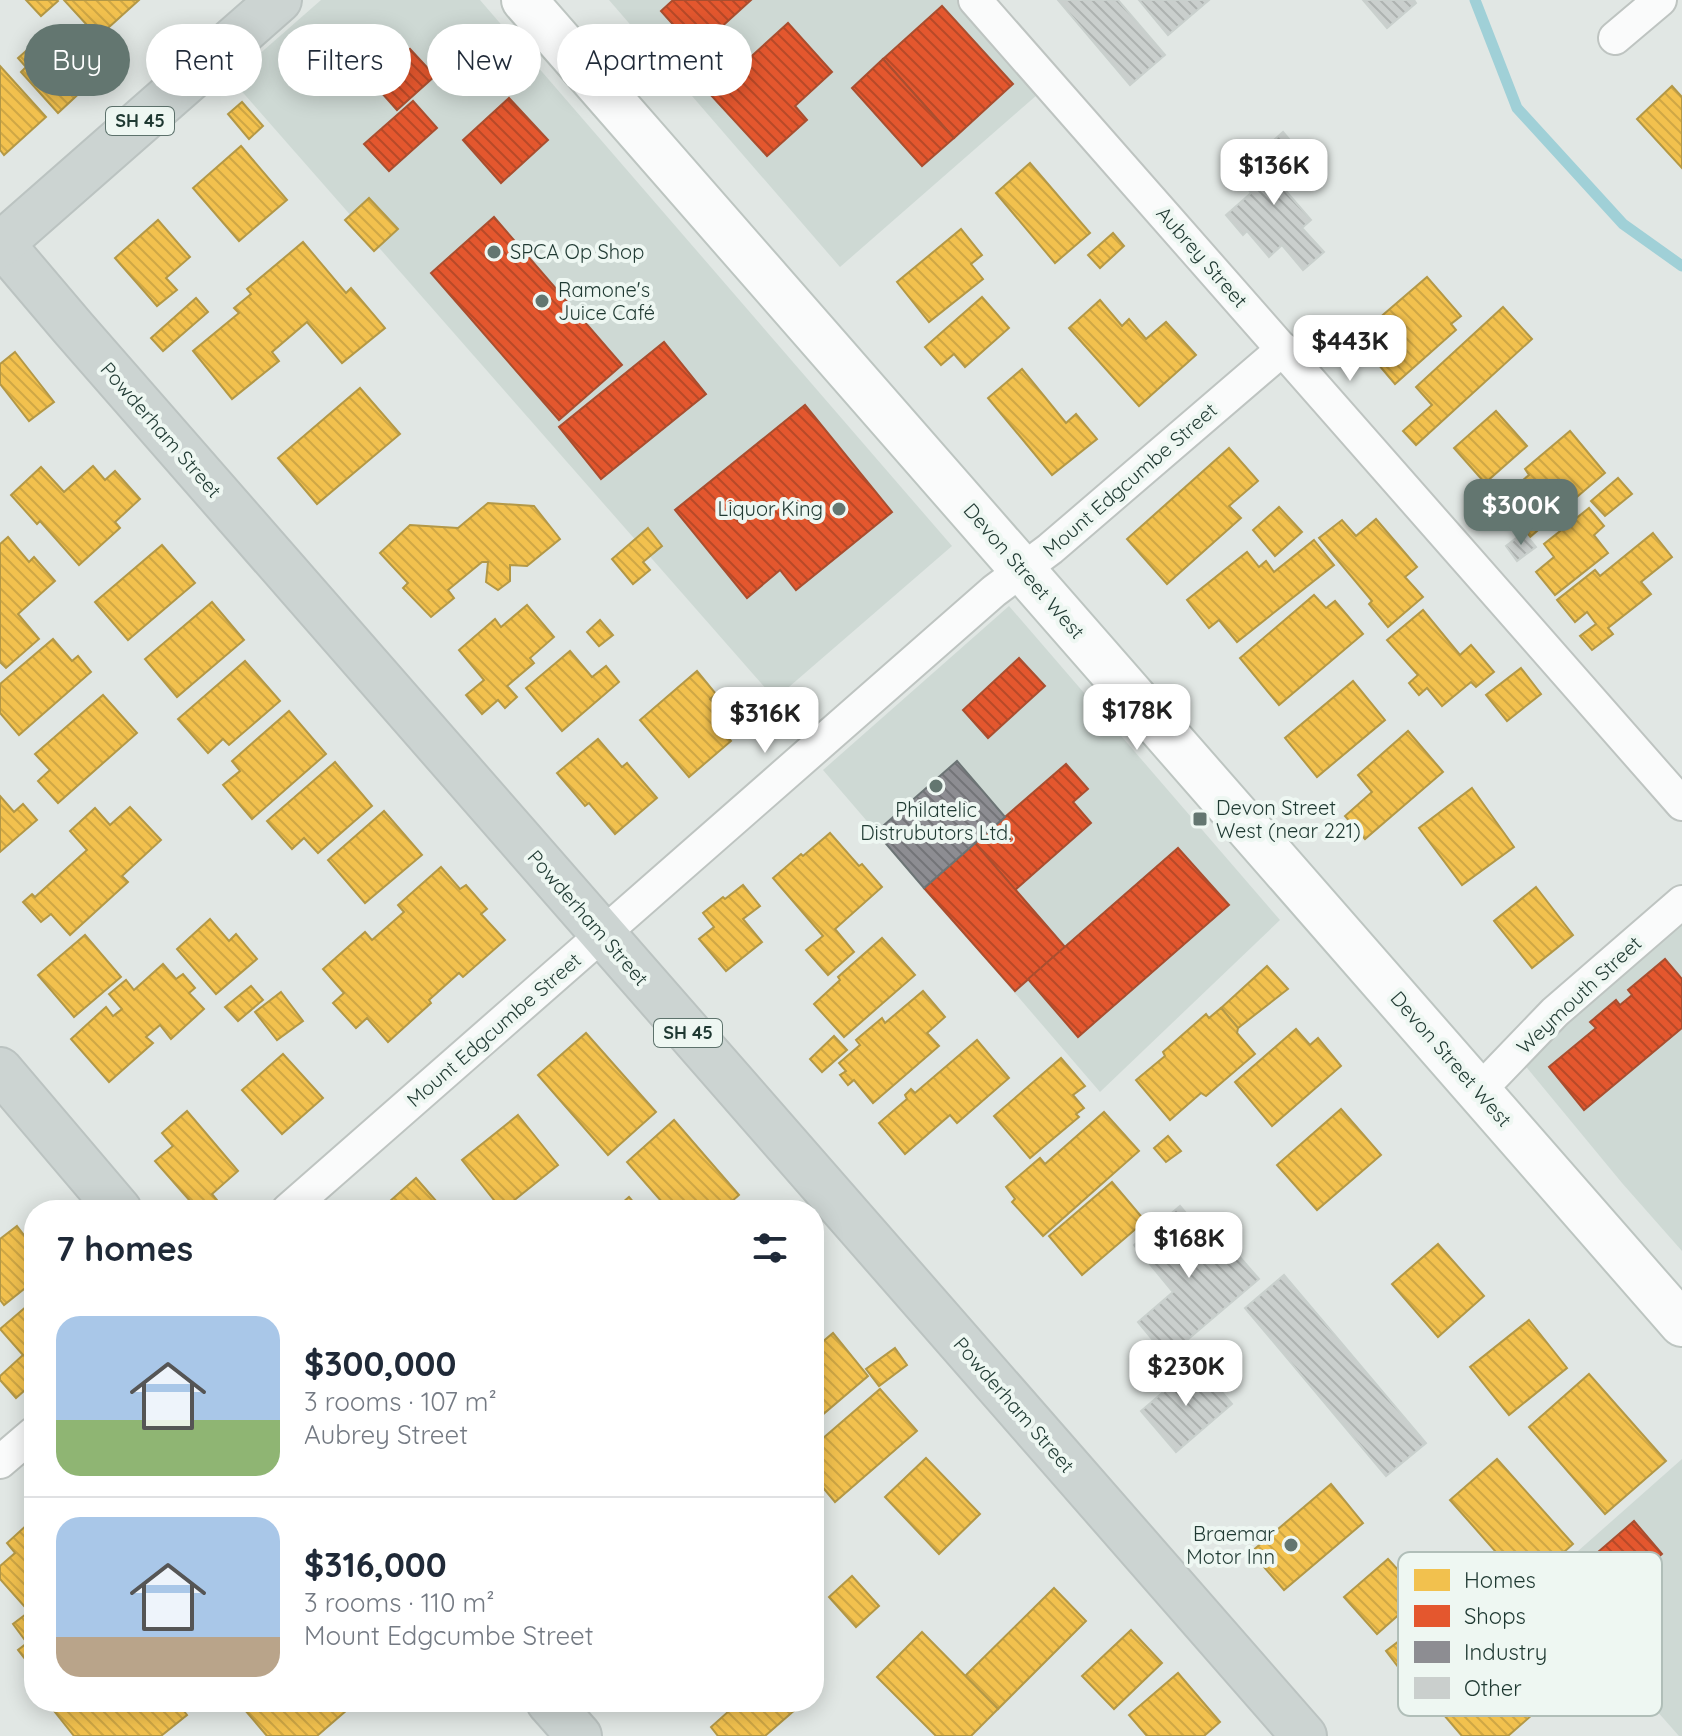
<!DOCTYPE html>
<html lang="en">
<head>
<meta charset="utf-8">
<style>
  body { margin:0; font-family:Quicksand,sans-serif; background:#f2f2f3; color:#1f2937; height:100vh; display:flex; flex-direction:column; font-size:30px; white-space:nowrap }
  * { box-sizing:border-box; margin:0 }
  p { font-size:26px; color:#747a83 }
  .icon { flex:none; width:44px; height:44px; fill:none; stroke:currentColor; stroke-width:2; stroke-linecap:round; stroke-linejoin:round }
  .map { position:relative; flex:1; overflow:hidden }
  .drawer { position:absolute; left:24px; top:1200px; width:800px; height:512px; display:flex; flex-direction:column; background:#fff; border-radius:32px; box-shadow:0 4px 20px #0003 }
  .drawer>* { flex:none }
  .guide { position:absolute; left:24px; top:24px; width:800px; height:72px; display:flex; gap:16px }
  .price { position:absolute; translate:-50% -68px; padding:0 18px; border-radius:16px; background:#fff; color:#222; font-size:26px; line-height:52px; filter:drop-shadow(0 2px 4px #0008) }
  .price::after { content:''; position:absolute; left:50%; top:48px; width:24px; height:18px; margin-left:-12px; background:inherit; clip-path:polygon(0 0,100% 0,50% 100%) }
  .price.active { background:#637670; color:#fff }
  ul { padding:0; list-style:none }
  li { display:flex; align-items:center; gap:24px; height:200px; padding:0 32px }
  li+li { border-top:2px solid #e0e1e3 }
  li span { display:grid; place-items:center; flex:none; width:224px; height:160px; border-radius:24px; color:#555 }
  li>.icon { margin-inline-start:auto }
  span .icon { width:96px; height:96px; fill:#fffc; stroke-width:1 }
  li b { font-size:34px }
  h2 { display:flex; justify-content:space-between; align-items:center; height:96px; padding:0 32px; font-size:34px }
  .pill { padding:0 28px; border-radius:36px; background:#fff; box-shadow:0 4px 20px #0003; font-size:28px; line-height:72px }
  .pill.active { background:#637670; color:#fff }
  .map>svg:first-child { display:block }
  .built { fill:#ced9d4 }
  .homes { fill:url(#homes-back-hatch); stroke:#b39846; stroke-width:2 }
  .shops { fill:url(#shops-back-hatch); stroke:#a94e2f; stroke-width:2 }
  .industry { fill:url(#industry-back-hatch); stroke:#6c7475; stroke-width:2 }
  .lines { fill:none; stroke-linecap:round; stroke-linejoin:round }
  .stream { stroke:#a0d0d7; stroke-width:11 }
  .building { fill:url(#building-back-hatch); stroke:#c9d0cd; stroke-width:2 }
  .street-casing { stroke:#bec4c1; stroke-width:36 }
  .secondary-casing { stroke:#bdc5c1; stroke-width:48 }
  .primary-casing { stroke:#bbc3c1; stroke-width:48 }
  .street { stroke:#fafbfb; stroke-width:32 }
  .secondary { stroke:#fafbfb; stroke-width:44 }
  .primary { stroke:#ccd4d2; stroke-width:44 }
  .poi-dot { fill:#637670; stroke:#eef7f2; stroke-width:3 }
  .labels { text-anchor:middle; stroke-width:8; stroke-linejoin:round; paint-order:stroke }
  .shield { fill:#eef7f2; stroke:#5d726c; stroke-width:2 }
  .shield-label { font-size:18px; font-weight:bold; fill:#1f3932 }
  .poi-label { font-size:20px; fill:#1f3932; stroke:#eef7f2; text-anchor:start }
  .street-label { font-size:20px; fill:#1f3932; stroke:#eef7f2 }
  .key { fill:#eef7f2; stroke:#b0beb8; stroke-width:2 }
  .key-label { font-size:22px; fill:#1f3932 }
</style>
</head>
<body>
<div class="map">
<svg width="1682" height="1736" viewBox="0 0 1682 1736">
  <defs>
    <pattern id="homes-back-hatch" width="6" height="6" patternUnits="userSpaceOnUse" patternTransform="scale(2)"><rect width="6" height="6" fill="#f2c14e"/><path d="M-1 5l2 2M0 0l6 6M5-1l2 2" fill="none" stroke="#cfa745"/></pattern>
    <pattern id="shops-back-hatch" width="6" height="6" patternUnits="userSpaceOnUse" patternTransform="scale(2)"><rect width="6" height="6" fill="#e4572e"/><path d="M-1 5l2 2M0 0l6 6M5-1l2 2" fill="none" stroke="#b84928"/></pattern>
    <pattern id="industry-back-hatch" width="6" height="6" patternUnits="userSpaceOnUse" patternTransform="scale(2)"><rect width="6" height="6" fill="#8d8d92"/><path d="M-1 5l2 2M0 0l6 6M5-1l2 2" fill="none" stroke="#737478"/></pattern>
    <pattern id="building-back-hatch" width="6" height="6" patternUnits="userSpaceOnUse" patternTransform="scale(2)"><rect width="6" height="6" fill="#cacfcd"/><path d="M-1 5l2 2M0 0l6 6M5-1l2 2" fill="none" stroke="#adb2b0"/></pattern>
  </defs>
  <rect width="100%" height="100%" fill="#e1e7e4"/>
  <!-- built -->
  <g class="built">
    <polygon points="321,0 480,0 952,546 775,699 231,79"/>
    <polygon points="609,0 968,0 1045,88 840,267"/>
    <polygon points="1009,606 1280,920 1100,1092 823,770"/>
    <polygon points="1682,904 1682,1251 1622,1183 1513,1051"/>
    <polygon points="1682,1459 1682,1736 1679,1736 1543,1582"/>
  </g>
  <!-- homes -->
  <g class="homes">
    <polygon points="26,0 57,0 58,1 41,16"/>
    <polygon points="64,0 139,0 98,37"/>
    <polygon points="61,33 99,75 58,113 21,72 26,67 18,58 36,42 43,49"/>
    <polygon points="0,66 46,117 4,155 0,150"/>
    <polygon points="1672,86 1682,97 1682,168 1637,119"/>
    <polygon points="242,102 263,126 249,139 228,114"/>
    <polygon points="241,146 287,200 239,241 193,188"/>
    <polygon points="1030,163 1090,233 1055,263 996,193"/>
    <polygon points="369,198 398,229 374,251 345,220"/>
    <polygon points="158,220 190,257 166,278 177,290 157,306 115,258"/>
    <polygon points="961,229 982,255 971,264 983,279 929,322 897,282"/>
    <polygon points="1113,233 1124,246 1100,268 1088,255"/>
    <polygon points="303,242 346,293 351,288 385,328 342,363 307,322 272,352 279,361 232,399 193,351 239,313 234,308 251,294 247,289"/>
    <polygon points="1427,277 1461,316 1451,324 1456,330 1395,384 1356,338"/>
    <polygon points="982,297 1009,328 965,367 954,354 941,365 925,347"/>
    <polygon points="196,298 208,312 163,351 151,338"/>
    <polygon points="1100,300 1122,326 1129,319 1146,339 1166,322 1196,355 1139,406 1069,328"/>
    <polygon points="1503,307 1532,339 1416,445 1403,431 1432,405 1416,387"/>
    <polygon points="15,352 54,402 29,421 0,384 0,364"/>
    <polygon points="1022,369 1066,423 1076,414 1097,439 1052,475 988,398"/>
    <polygon points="360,388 400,434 317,504 278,458"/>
    <polygon points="1496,411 1527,446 1485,483 1454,448"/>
    <polygon points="1570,431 1605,473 1530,537 1499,500 1529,475 1525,469"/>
    <polygon points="1229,448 1258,481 1229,506 1241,518 1167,584 1127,539"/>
    <polygon points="93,466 105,480 115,471 140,499 115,522 120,528 79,565 40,521 37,524 11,495 41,467 64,492"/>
    <polygon points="1618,478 1632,494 1605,516 1591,501"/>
    <polygon points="488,503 534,506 560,539 527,566 510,565 510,581 498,590 486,582 488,562 482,562 448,590 454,598 431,617 403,588 408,583 380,553 410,525 458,528"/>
    <polygon points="1279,507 1302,532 1275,556 1253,530"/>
    <polygon points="1589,508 1604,526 1594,535 1608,553 1555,595 1536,572 1554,557 1544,544"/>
    <polygon points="1376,519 1417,567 1405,577 1423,597 1388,627 1369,604 1372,601 1319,538 1342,520 1356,536"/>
    <polygon points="648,528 662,546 643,562 650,570 633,584 612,559"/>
    <polygon points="1653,533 1672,557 1641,582 1651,594 1608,628 1613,634 1592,650 1580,636 1596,624 1587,612 1575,622 1557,600 1595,570 1600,576"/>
    <polygon points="8,537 29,562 34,557 55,581 18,614 39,639 6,668 0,662 0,544"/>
    <polygon points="1314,540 1334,565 1237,642 1219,620 1209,628 1187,600 1247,552 1259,567 1266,561 1274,572"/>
    <polygon points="162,545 195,583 128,640 95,602"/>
    <polygon points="1314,595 1326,608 1335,601 1363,634 1279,705 1240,658"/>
    <polygon points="212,602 244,640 177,697 145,659"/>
    <polygon points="527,605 554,637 530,658 534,663 507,686 517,697 505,708 498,700 482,714 466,695 484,680 459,650 495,619 501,627"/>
    <polygon points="1423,610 1460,655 1471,645 1494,672 1476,687 1471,682 1442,706 1427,688 1419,695 1409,683 1418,675 1387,640"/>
    <polygon points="600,620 613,635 599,646 587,632"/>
    <polygon points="53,639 72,661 78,656 91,672 19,735 0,713 0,684"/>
    <polygon points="570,651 592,677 606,666 619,682 562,731 526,688"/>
    <polygon points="245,661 280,701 229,745 223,739 208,753 178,719"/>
    <polygon points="1521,668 1541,694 1507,721 1486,695"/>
    <polygon points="697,671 716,694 710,699 724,715 715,723 731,741 689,777 640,720"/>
    <polygon points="1353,681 1385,720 1317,777 1285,738"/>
    <polygon points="103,695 137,733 58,803 38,781 50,770 35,754"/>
    <polygon points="289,711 326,754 252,819 223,785 240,771 232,761"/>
    <polygon points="1408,731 1443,772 1365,839 1345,816 1372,792 1358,775"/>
    <polygon points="598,739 622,767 627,763 657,798 615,834 589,803 585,806 557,773"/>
    <polygon points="335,762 372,806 318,853 304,838 292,849 267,821"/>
    <polygon points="1472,788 1514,847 1462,885 1419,828"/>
    <polygon points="0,796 14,812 23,804 37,820 0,852"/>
    <polygon points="130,807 161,840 122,876 128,882 70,935 51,914 41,922 23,902 32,894 35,897 87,850 70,831 95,808 110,825"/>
    <polygon points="384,811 422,855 365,903 328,860"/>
    <polygon points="830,833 859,866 862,864 882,887 835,929 854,952 828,975 806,950 823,936 773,878 801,854 803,856"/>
    <polygon points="441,867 460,889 466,885 487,909 481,914 505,940 463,977 459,973 429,1000 431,1003 388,1042 367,1018 356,1028 333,1003 344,993 323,969 365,932 372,940 404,912 398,905"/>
    <polygon points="743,885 760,906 743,919 762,942 726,971 699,939 714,927 703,913 723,897 725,899"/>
    <polygon points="1536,887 1573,935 1532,968 1494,921"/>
    <polygon points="210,919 229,941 236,934 257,959 216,994 177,949"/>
    <polygon points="85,935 121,977 74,1017 38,975"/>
    <polygon points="882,938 915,975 844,1037 814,1004 840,980 838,977"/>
    <polygon points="163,964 176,979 183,974 195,988 189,993 204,1009 171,1039 160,1025 146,1037 153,1043 109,1082 71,1039 106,1007 113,1016 122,1009 109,994 126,980 134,990"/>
    <polygon points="1267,966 1288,989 1238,1028 1221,1008"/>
    <polygon points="251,986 263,1000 238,1021 225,1007"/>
    <polygon points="923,991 945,1017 927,1033 939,1046 873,1103 854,1080 848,1085 840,1075 846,1071 839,1063 860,1045 856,1040 882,1018 885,1023"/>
    <polygon points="281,992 303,1021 277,1040 255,1012"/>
    <polygon points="1221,1008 1238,1028 1237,1033 1255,1054 1206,1096 1201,1093 1170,1120 1136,1080 1165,1056 1163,1052 1206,1014 1209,1018"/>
    <polygon points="1296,1029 1310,1045 1318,1038 1341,1066 1272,1126 1235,1082"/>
    <polygon points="586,1033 656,1112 608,1155 538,1075"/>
    <polygon points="834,1036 847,1050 822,1072 810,1059"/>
    <polygon points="977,1040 1009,1078 957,1123 950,1115 905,1154 879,1123 907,1099 905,1095 911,1089 915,1093"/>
    <polygon points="283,1054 323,1098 282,1134 242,1090"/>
    <polygon points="1061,1058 1085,1086 1073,1095 1084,1108 1076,1114 1079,1117 1030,1158 994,1116"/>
    <polygon points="1341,1109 1381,1155 1317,1210 1277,1165"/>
    <polygon points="187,1111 238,1171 212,1194 221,1205 215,1210 198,1210 155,1161 173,1146 162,1133"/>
    <polygon points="1104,1112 1139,1151 1043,1236 1012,1202 1015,1199 1006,1187 1040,1158 1045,1164"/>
    <polygon points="518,1115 558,1165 502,1210 462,1160"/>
    <polygon points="674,1120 739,1195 722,1210 669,1210 627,1162"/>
    <polygon points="1168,1136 1181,1151 1166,1162 1154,1148"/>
    <polygon points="416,1178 444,1210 380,1210"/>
    <polygon points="1112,1182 1145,1221 1082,1275 1049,1236"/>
    <polygon points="629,1197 640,1210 614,1210"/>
    <polygon points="17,1226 34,1248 34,1281 4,1305 0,1300 0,1239"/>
    <polygon points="1438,1244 1484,1296 1438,1337 1392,1284"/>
    <polygon points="34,1300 34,1382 16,1398 0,1380 0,1376 23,1355 0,1329"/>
    <polygon points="1529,1320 1567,1368 1509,1415 1470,1367"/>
    <polygon points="833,1333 868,1376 814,1422 814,1349"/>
    <polygon points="895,1348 907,1365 879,1386 866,1369"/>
    <polygon points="1589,1374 1666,1461 1605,1514 1529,1427"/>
    <polygon points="880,1389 917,1431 835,1502 814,1477 814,1446"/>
    <polygon points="926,1458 980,1514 939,1554 885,1497"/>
    <polygon points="1497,1459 1573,1544 1526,1586 1450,1500"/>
    <polygon points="1331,1484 1363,1523 1284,1590 1251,1552"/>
    <polygon points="29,1523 34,1529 34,1599 25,1607 0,1579 0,1566 15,1553 7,1543"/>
    <polygon points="1388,1559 1421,1595 1377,1634 1344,1597"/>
    <polygon points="852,1576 879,1606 856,1627 829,1597"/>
    <polygon points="1054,1588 1086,1621 998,1709 965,1676"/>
    <polygon points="34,1608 34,1666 32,1668 18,1650 27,1643 13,1624"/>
    <polygon points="1438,1611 1470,1653 1418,1693 1386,1651"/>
    <polygon points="1131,1630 1162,1663 1114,1709 1082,1676"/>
    <polygon points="922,1632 998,1709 971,1736 936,1736 877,1677"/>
    <polygon points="1509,1657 1548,1701 1508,1736 1462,1736 1444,1715"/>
    <polygon points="1178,1673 1220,1722 1204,1736 1147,1736 1129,1715"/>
    <polygon points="47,1702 177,1702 187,1715 161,1736 74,1736"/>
    <polygon points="250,1702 355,1702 355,1703 317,1736 267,1736 245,1710 252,1704"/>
    <polygon points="739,1702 804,1702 765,1736 718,1736 711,1727"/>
  </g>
  <!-- shops -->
  <g class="shops">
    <polygon points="673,0 751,0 696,50 661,11"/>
    <polygon points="942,6 1013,84 954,138 883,59"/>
    <polygon points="788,23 832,72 795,106 807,120 767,156 710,94"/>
    <polygon points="410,49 435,76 397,110 373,83"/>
    <polygon points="883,59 954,138 922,166 852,88"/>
    <polygon points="509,98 548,140 501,183 463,140"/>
    <polygon points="413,101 437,128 389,171 364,144"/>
    <polygon points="494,217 622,365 559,420 431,273"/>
    <polygon points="664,342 706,394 601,479 559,427"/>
    <polygon points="805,405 892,512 796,590 780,570 747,598 675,510"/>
    <polygon points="1019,658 1045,686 988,738 963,710"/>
    <polygon points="1066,764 1088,789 1073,802 1091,823 1015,890 975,843"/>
    <polygon points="975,843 1065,947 1015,991 924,888"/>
    <polygon points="1178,848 1229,905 1078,1037 1028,979"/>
    <polygon points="1665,959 1682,979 1682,1028 1584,1110 1549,1067 1596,1028 1590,1022 1616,1000 1620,1005 1632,995 1628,990"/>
    <polygon points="1634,1521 1662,1554 1597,1610 1569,1577"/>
  </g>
  <!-- industry -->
  <polygon class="industry" points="957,761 1005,817 924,888 876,832"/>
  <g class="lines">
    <!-- stream -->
    <polyline class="stream" points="1475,0 1517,108 1623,224 1682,266"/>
  </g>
  <!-- building -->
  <g class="building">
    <polygon points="1058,0 1118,0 1165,55 1130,85"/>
    <polygon points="1139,0 1209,0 1168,35"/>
    <polygon points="1363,0 1414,0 1416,3 1387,28"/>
    <polygon points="1283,132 1299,151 1272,175 1311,220 1302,228 1324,252 1303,270 1282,245 1269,257 1247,231 1243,235 1226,215 1251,193 1236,174"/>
    <polygon points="1524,532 1536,547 1517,561 1506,546"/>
    <polygon points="1180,1206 1228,1263 1238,1255 1259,1279 1167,1357 1138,1322 1173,1292 1134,1245"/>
    <polygon points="1284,1275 1426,1443 1386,1476 1245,1308"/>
    <polygon points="1197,1363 1232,1404 1176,1452 1141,1411"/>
  </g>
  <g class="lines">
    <defs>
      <g id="street">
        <polyline points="975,0 1682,804"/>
        <polyline points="1615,38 1660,0"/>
        <polyline points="1479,1091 1555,1012 1682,902"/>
        <polyline points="288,1210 994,591 1050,549 1283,349"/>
        <polyline points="0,1462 34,1433"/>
      </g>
      <polyline id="secondary" points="524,0 1682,1324"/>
      <g id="primary">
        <polyline points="1,243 74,329 1304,1736"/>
        <polyline points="0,245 279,0"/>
        <polyline points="0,1070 119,1210"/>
        <polyline points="549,1702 579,1736"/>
      </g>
    </defs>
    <!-- street casing -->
    <use href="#street" class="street-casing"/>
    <!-- secondary casing -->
    <use href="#secondary" class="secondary-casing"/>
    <!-- primary casing -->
    <use href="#primary" class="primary-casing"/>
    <!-- street -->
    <use href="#street" class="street"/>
    <!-- secondary -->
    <use href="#secondary" class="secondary"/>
    <!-- primary -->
    <use href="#primary" class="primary"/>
  </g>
  <!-- markers -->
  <g class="poi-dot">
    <circle cx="494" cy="252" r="8"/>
    <circle cx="542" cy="301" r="8"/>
    <circle cx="839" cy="509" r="8"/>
    <circle cx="936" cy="786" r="8"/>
    <rect x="1192" y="811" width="16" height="16" rx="4"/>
    <circle cx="1291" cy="1545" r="8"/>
  </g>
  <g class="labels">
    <!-- shield labels -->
    <g class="shield">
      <rect x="106" y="107" width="68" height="28" rx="6"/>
      <rect x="654" y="1019" width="68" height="28" rx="6"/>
    </g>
    <g class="shield-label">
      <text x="140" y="127">SH 45</text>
      <text x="688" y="1039">SH 45</text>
    </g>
    <!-- poi labels -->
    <g class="poi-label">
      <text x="510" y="259">SPCA Op Shop</text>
      <text x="558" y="297">Ramone's<tspan x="558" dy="23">Juice Café</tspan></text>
      <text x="823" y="516" text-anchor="end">Liquor King</text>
      <text x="1216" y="815">Devon Street<tspan x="1216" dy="23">West (near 221)</tspan></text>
      <text x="936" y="817" text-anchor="middle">Philatelic<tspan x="936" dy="23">Distrubutors Ltd.</tspan></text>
      <text x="1275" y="1541" text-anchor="end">Braemar<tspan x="1275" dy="23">Motor Inn</tspan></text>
    </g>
    <!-- street labels -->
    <g class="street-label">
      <text transform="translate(1202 257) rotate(49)" y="7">Aubrey Street</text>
      <text transform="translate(161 430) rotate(49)" y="7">Powderham Street</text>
      <text transform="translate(1130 480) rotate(-41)" y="7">Mount Edgcumbe Street</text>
      <text transform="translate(1024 571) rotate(49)" y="7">Devon Street West</text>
      <text transform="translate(588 918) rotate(49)" y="7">Powderham Street</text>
      <text transform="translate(1579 995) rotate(-43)" y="7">Weymouth Street</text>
      <text transform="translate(494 1030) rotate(-41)" y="7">Mount Edgcumbe Street</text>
      <text transform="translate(1451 1059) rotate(49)" y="7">Devon Street West</text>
      <text transform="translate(1014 1405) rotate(49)" y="7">Powderham Street</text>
    </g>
  </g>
  <!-- legend -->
  <rect x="1398" y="1552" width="264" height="164" rx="12" class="key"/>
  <rect x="1414" y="1569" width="36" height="22" fill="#f2c14e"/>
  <rect x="1414" y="1605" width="36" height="22" fill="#e4572e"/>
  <rect x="1414" y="1641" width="36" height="22" fill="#8d8d92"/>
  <rect x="1414" y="1677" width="36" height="22" fill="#cacfcd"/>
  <g class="key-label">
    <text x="1464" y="1588">Homes</text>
    <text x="1464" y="1624">Shops</text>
    <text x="1464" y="1660">Industry</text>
    <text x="1464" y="1696">Other</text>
  </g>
</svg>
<b class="price" style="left:1274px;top:207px">$136K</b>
<b class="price" style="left:1350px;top:383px">$443K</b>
<b class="price active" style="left:1521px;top:547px">$300K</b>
<b class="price" style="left:1137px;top:752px">$178K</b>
<b class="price" style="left:765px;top:755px">$316K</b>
<b class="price" style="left:1189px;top:1280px">$168K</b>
<b class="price" style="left:1186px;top:1408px">$230K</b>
<div class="guide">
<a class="pill active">Buy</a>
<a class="pill">Rent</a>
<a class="pill">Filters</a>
<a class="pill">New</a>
<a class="pill">Apartment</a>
</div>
<section class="drawer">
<h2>7 homes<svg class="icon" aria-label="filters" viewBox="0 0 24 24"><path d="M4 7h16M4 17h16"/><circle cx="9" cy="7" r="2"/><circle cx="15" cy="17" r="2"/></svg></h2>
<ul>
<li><span style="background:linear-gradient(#a9c7e8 65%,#8fb573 0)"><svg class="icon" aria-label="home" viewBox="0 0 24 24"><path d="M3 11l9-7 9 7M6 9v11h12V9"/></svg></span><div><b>$300,000</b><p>3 rooms · 107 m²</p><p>Aubrey Street</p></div></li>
<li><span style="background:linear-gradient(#a9c7e8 75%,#b9a48a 0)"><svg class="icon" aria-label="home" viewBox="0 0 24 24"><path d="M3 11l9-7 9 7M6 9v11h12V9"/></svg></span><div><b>$316,000</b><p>3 rooms · 110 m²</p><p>Mount Edgcumbe Street</p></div></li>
</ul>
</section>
</div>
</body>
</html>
